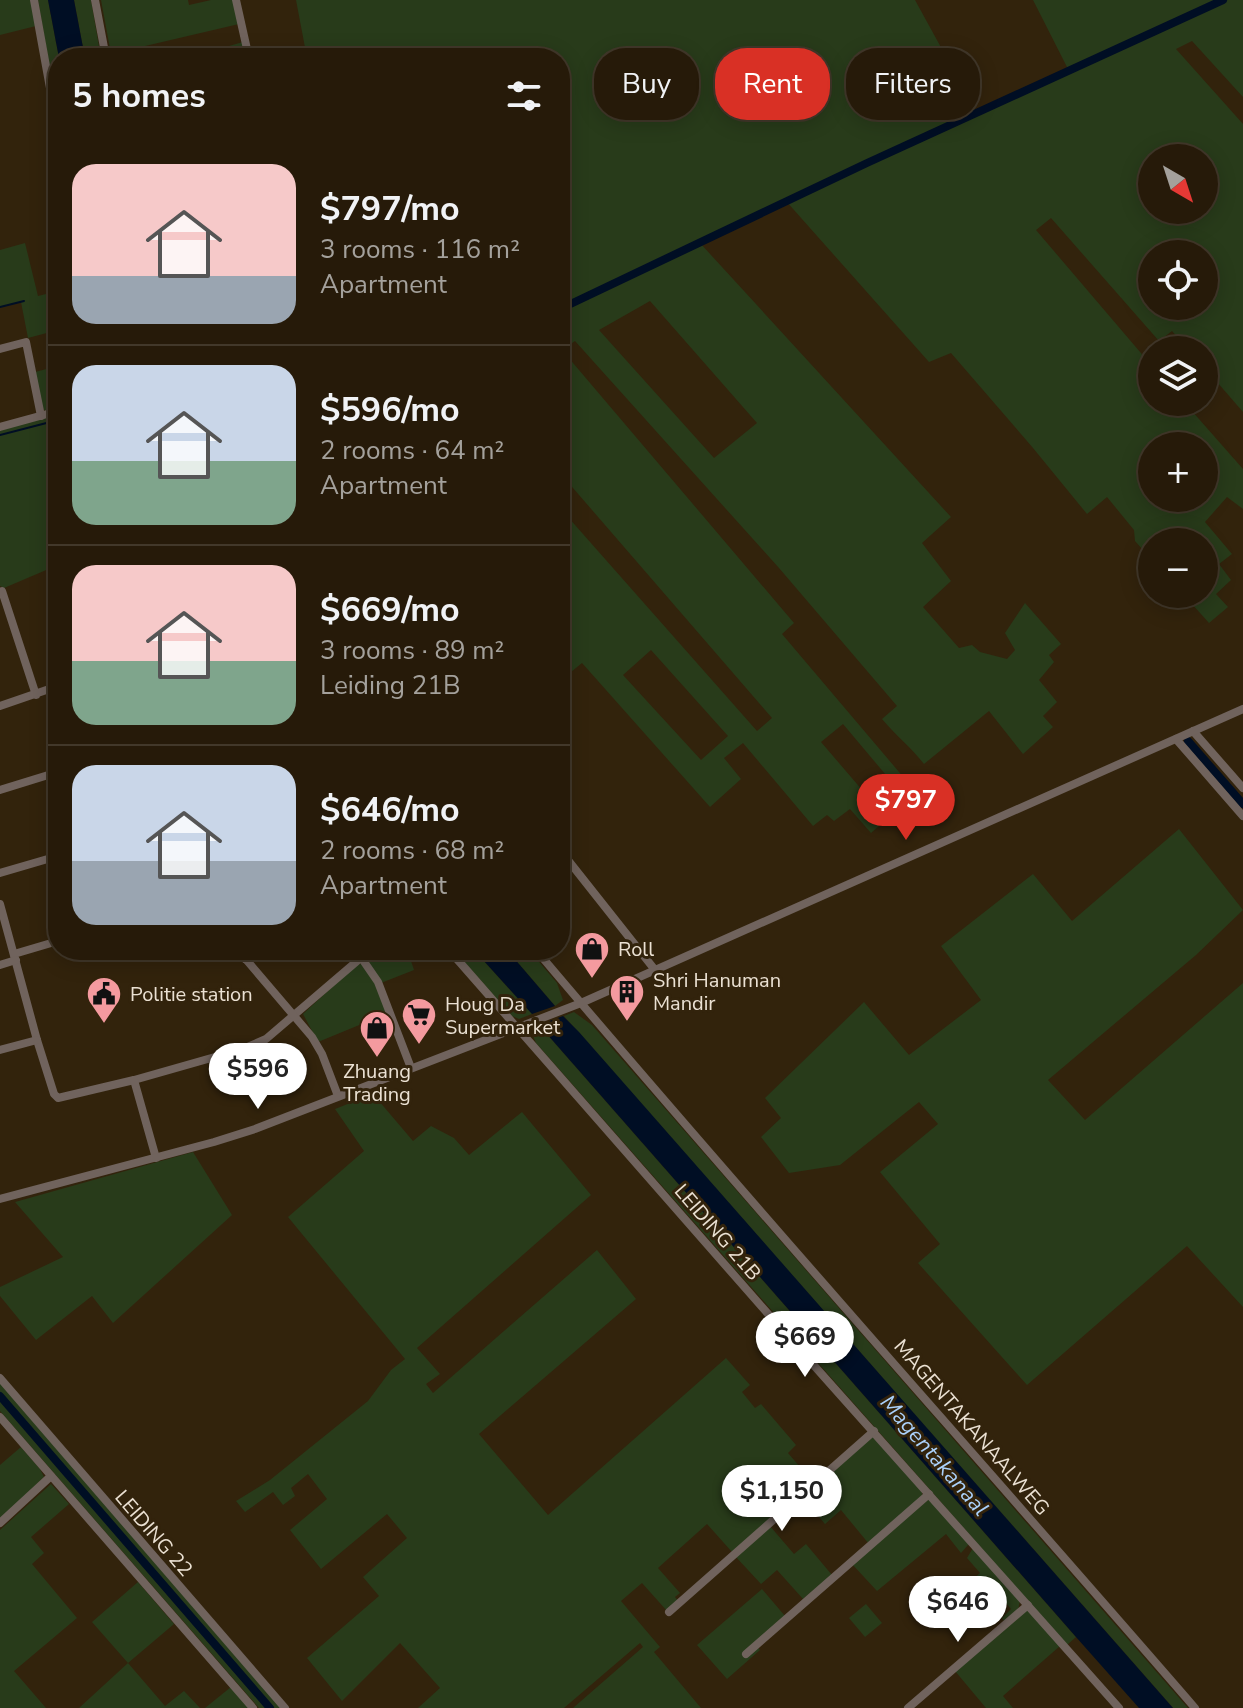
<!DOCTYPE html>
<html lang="en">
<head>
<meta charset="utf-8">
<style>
  body { margin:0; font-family:"Nunito Sans",sans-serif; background:#2e2312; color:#f1f3f6; height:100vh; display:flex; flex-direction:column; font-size:30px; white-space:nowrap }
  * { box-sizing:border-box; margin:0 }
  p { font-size:26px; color:#a4a19c }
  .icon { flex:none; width:44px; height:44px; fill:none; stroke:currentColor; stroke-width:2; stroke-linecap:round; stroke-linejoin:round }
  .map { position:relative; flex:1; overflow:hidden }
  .sheet { position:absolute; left:48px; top:48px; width:522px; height:912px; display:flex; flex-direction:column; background:#261a09; border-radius:32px; box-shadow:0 4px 20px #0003,0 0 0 2px #42382a }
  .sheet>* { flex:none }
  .banner { position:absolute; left:594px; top:48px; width:528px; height:72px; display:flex; gap:16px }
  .needle { width:52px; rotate:141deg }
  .fabs { position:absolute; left:1138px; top:144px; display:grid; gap:16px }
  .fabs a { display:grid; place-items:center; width:80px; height:80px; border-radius:50%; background:#261a09; box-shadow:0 4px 20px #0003,0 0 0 2px #42382a; font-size:40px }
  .price { position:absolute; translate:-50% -68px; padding:0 18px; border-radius:28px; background:#fff; color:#222; font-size:26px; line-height:52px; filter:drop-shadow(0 2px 4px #0008) }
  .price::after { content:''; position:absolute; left:50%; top:48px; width:24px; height:18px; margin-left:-12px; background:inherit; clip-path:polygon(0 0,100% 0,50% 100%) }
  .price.current { background:#d93025; color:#fff }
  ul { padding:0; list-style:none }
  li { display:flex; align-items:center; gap:24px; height:200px; padding:0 24px }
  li+li { border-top:2px solid #42382a }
  li span { display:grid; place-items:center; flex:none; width:224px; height:160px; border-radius:24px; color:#555 }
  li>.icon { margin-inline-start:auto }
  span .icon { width:96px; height:96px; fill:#fffc; stroke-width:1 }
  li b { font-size:34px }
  h2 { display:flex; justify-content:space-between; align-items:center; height:96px; padding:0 24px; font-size:34px }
  .chip { padding:0 28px; border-radius:32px; background:#261a09; box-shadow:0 4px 20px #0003,0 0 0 2px #42382a; font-size:28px; line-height:72px }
  .chip.current { background:#d93025; color:#fff }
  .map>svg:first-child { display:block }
  .green { fill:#283b1a; fill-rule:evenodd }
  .water { fill:#000e24 }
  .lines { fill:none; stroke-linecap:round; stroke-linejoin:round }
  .stream { stroke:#000e24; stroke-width:2 }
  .canal { stroke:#000e24; stroke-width:8 }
  .minor { stroke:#70635d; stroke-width:8 }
  .labels { text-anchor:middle; stroke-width:6; stroke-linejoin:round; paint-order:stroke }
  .poi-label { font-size:20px; fill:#ebe1d3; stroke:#32230c; text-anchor:start }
  .street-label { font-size:20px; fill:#ebe1d3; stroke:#32230c }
  .water-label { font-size:22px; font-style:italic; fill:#abd1fb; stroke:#32230c }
</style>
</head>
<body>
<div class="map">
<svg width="1243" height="1708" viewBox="0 0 1243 1708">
  <rect width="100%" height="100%" fill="#32230c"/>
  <!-- green -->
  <g class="green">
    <polygon points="0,0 31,0 36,26 0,35"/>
    <polygon points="38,0 48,0 59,58 58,115"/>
    <polygon points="74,0 91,0 101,58 85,58"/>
    <polygon points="101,0 188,0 189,5 211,0 233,0 239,24 111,54"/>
    <path d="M296,0H915L977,113L1068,69L1033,0H1243V97L1192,41L1176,49L1243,124V412L1204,367V350H1189L1172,331L1159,341L1051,218L1036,230L1152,366V402H1184L1243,469V509L1227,497L1205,522L1232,554L1219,564L1231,580L1216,594L1228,607L1209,623L1183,594H1204V542H1152V560L1135,541L1134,530L1107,497L1087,514L1033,448L951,353L929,362L786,201L700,243L951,517L922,543L951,581L923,607L959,648L972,645L980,652L1007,659L1015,650L1005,633L1025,603L1061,644L1049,655L1054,662L1039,680L1057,702L1043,716L1053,727L1023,754L989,711L924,764C911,747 896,736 882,719L897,706L779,568L575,341L562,350L794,623L782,634L905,779L896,787L843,724L821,742L887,819L871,833L850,809L834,821L827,815L813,826L743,743L724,758L741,779L710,807L582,663L560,681V508L757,731L772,718L560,473V58H307ZM1152,158H1204V210H1152ZM1152,254H1204V306H1152ZM650,301L757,423L714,458L599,330ZM1204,446V498H1152V446ZM651,650L728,736L701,760L623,675Z"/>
    <polygon points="243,42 246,58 202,58 201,54"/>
    <polygon points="25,243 38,296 58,291 58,330 28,338 21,302 0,307 0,250"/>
    <polygon points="58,366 58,409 47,412 42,408 35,372"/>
    <polygon points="55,415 58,427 58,565 4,588 0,586 0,430"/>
    <polygon points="1179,829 1243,910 1196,955 1048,1080 1085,1120 1243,983 1243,1307 1187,1246 1027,1385 918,1263 940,1244 880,1172 938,1124 919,1102 840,1165 789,1173 761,1137 781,1118 765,1098 864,1002 909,1055 981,1000 941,946 1033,874 1072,921"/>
    <polygon points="374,950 403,950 410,958 414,970 381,983 368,960"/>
    <polygon points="454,950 474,950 532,1014 519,1019 512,1016"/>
    <polygon points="507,950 529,950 557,983 563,1000 555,1006"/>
    <polygon points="361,964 371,973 392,1027 374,1034 369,1021 318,1042 303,1014 356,965"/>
    <polygon points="574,1012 592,1025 1188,1708 1173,1708 564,1016"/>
    <polygon points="539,1025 1076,1637 1067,1645 536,1043 530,1028"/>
    <polygon points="373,1094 413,1141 431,1126 454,1138 469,1155 522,1112 591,1195 417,1348 440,1374 426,1384 433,1393 597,1250 636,1299 479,1434 548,1515 726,1358 750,1385 742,1392 755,1408 761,1404 796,1445 788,1453 813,1482 732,1552 707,1524 658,1568 680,1593 675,1597 678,1601 667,1611 642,1583 621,1601 660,1647 654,1652 701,1708 573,1708 643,1647 640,1643 564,1708 418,1708 440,1688 400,1643 342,1701 307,1658 379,1596 363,1577 407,1538 387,1514 321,1569 290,1530 327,1499 308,1474 291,1488 295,1496 283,1505 273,1492 245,1512 236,1501 270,1480 368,1401 391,1370 405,1359 288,1217 364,1151 335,1109"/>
    <polygon points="193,1152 232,1215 113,1323 92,1296 36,1340 0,1296 0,1287 63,1257 15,1202"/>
    <polygon points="0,1381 282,1708 259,1708 27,1442 0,1411"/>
    <polygon points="872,1436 922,1491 922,1496 869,1544 841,1510 825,1524 802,1497"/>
    <polygon points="21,1447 40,1469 44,1477 0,1520 0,1465"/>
    <polygon points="51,1484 69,1504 31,1537 44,1553 32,1564 77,1618 14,1671 46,1708 0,1708 0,1530"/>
    <polygon points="929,1499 968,1541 968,1545 961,1553 946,1534 877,1591 852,1564"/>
    <polygon points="770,1526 794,1554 806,1544 832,1575 803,1599 777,1570 761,1584 735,1556"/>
    <polygon points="973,1548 1020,1601 1018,1610 1004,1621 1002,1618 1011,1609 996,1591 964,1619 949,1601 980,1573 967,1558"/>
    <polygon points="138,1582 174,1624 128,1663 165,1706 184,1691 200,1708 79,1708 128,1663 92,1622"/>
    <polygon points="762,1589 785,1616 754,1643 760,1650 727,1679 697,1645"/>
    <polygon points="866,1604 882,1623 865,1637 849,1618"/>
    <polygon points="1027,1610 1060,1646 1003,1696 1013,1708 986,1708 955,1671"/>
    <polygon points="231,1687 249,1708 205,1708"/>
  </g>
  <!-- water -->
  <g class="water">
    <polygon points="48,0 74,0 85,58 59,58"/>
    <polygon points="474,950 507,950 555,1006 532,1014"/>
    <polygon points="563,1016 579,1032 1173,1708 1139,1708 1076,1637 539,1025"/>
  </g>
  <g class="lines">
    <!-- stream -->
    <g class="stream">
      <polyline points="0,307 24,301"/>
      <polyline points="0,435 58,420"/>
    </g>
    <!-- canal -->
    <g class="canal">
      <polyline points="560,309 867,163 1223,0"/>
      <polyline points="1188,741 1243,804"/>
      <polyline points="0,1396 270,1708"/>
    </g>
    <!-- minor -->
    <g class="minor">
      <polyline points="34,0 58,132"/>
      <polyline points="95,0 106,58"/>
      <polyline points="236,0 249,58"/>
      <polyline points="0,349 26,342 41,416"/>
      <polyline points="0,427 58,411"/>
      <polyline points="2,591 36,695"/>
      <polyline points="0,706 58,686"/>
      <polyline points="1193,731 1243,788"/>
      <polyline points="1176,739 1243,816"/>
      <polyline points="0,790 58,772"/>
      <polyline points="560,850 655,970"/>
      <polyline points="0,873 58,856"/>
      <polyline points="0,904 37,1040 54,1094 58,1098 134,1080 243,1049 266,1039 370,950"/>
      <polyline points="238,950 312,1037 322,1054 338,1096"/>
      <polyline points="356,950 378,982 411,1068"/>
      <polyline points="449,950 769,1315 1119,1708"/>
      <path d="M536,950C752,1206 976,1455 1195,1708"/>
      <polyline points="14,954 58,941"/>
      <polyline points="245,959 255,950"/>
      <polyline points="0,965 16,960"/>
      <polyline points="0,1050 37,1040"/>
      <polyline points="134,1080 156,1158"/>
      <polyline points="0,1199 214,1142 255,1129 581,1003 1243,709"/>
      <polyline points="0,1378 285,1708"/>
      <polyline points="0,1417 253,1708"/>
      <polyline points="0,1523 51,1476"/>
      <polyline points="669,1612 874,1431"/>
      <polyline points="746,1654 929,1494"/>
      <polyline points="908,1708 1028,1605"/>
    </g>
  </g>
  <!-- icons -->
  <defs>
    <symbol id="shop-pin" viewBox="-11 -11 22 30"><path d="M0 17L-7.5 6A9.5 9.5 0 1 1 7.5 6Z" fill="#f49a9f" stroke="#32230c"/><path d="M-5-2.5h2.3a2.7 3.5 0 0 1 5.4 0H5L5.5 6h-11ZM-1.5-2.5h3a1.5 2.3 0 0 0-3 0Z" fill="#111"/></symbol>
    <symbol id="building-pin" viewBox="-11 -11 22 30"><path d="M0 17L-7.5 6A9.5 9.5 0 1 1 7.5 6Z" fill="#f49a9f" stroke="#32230c"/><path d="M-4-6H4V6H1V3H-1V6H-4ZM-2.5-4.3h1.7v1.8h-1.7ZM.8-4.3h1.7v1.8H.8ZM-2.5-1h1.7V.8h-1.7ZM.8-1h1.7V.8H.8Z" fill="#111"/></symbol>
    <symbol id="civic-pin" viewBox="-11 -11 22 30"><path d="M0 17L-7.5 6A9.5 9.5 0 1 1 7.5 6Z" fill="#f49a9f" stroke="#32230c"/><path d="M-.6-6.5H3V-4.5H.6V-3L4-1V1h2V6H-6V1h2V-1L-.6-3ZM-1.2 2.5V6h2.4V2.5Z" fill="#111"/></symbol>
    <symbol id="supermarket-pin" viewBox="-11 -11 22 30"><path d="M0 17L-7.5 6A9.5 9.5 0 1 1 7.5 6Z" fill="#f49a9f" stroke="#32230c"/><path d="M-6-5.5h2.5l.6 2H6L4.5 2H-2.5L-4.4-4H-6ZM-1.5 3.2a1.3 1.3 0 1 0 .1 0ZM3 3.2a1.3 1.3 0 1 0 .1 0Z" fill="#111"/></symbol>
  </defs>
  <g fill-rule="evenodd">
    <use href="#shop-pin" x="572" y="929" width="40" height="54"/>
    <use href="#building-pin" x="607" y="972" width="40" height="54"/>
    <use href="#civic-pin" x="84" y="974" width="40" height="54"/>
    <use href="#supermarket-pin" x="399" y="995" width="40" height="54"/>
    <use href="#shop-pin" x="357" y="1008" width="40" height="54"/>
  </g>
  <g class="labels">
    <!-- poi labels -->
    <g class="poi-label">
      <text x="618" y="956">Roll</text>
      <text x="653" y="987">Shri Hanuman<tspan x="653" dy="23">Mandir</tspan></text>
      <text x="130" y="1001">Politie station</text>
      <text x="445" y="1011">Houg Da<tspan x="445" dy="23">Supermarket</tspan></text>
      <text x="377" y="1078" text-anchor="middle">Zhuang<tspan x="377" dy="23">Trading</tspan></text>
    </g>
    <!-- street labels -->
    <g class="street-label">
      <text transform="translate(718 1232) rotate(49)" y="7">LEIDING 21B</text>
      <text transform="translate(972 1427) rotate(49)" y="7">MAGENTAKANAALWEG</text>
      <text transform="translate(154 1533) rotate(49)" y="7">LEIDING 22</text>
    </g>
    <!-- water labels -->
    <g class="water-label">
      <text transform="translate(935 1455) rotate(49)" y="8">Magentakanaal</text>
    </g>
  </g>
</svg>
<div class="fabs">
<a><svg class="needle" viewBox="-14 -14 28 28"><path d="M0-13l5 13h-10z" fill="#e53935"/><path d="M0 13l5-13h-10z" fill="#a4a19c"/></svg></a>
<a><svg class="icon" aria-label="locate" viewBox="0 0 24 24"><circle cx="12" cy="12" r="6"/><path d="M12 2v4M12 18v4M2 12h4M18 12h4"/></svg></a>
<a><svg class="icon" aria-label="layers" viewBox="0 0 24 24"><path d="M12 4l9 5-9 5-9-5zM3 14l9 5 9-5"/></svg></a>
<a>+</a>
<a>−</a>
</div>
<b class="price current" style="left:906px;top:842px">$797</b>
<b class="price" style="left:258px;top:1111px">$596</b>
<b class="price" style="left:805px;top:1379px">$669</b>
<b class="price" style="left:782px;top:1533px">$1,150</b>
<b class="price" style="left:958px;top:1644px">$646</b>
<div class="banner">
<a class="chip">Buy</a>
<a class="chip current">Rent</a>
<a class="chip">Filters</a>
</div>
<section class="sheet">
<h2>5 homes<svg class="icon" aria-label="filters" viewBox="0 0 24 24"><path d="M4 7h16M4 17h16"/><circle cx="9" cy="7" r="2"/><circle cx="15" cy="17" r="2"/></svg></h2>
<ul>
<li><span style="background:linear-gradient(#f6c9c9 70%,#9aa5b1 0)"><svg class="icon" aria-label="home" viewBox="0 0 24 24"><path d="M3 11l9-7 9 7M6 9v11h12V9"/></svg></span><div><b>$797/mo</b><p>3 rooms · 116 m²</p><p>Apartment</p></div></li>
<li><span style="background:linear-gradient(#c9d6e8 60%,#7fa58c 0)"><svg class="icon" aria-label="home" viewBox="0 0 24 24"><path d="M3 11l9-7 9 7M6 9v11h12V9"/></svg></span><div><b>$596/mo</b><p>2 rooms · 64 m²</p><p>Apartment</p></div></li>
<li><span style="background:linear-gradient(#f6c9c9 60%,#7fa58c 0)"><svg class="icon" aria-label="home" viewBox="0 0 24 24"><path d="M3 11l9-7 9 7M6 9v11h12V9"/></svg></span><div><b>$669/mo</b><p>3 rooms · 89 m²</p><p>Leiding 21B</p></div></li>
<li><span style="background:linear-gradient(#c9d6e8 60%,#9aa5b1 0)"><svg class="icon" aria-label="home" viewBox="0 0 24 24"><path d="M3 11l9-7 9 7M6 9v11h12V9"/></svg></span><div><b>$646/mo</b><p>2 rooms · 68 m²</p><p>Apartment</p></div></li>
</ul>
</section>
</div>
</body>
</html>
